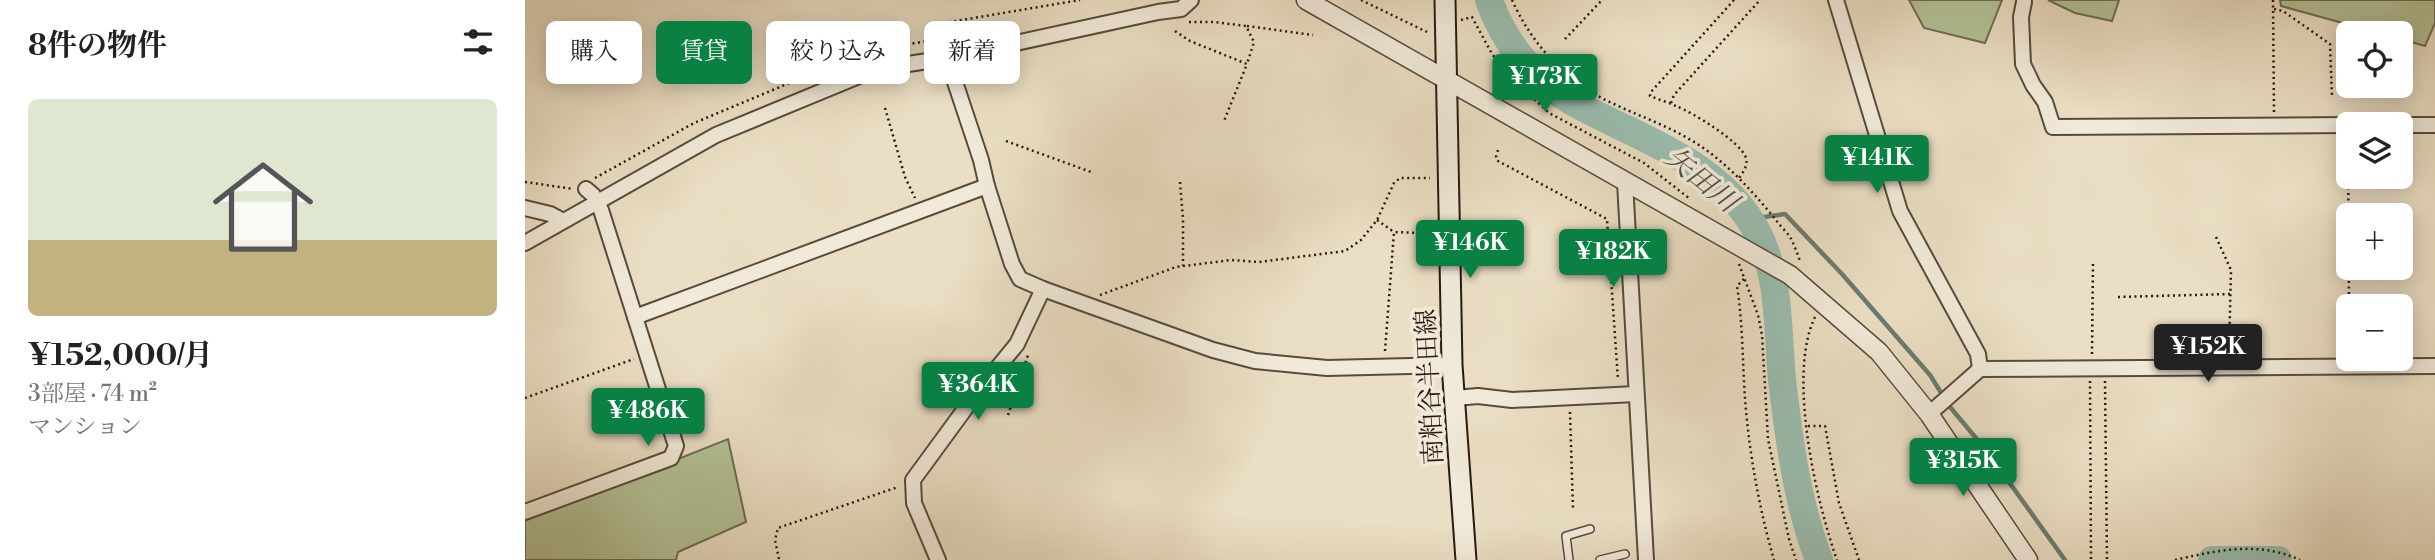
<!DOCTYPE html>
<html lang="ja">
<head>
<meta charset="utf-8">
<style>
  body { margin:0; font-family:"Libre Bodoni","Noto Serif JP",serif; background:#f6f6f6; color:#222; height:100vh; display:flex; flex-direction:column; font-size:26px; white-space:nowrap }
  * { box-sizing:border-box; margin:0 }
  p { font-size:23px; color:#767676 }
  .icon { flex:none; width:38px; height:38px; fill:none; stroke:currentColor; stroke-width:2; stroke-linecap:round; stroke-linejoin:round }
  .map { position:relative; flex:1; overflow:hidden }
  .details { display:flex; flex-direction:column; background:#fff; width:525px }
  .details>* { flex:none }
  .hud { position:absolute; left:21px; top:21px; width:665px; height:63px; display:flex; gap:14px }
  .buttons { position:absolute; left:1811px; top:21px; display:grid; gap:14px }
  .buttons a { display:grid; place-items:center; width:77px; height:77px; border-radius:10px; background:#fff; box-shadow:0 4px 18px #0003; font-size:35px }
  .price { position:absolute; translate:-50% -60px; padding:0 16px; border-radius:7px; background:#0b8043; color:#fff; font-size:23px; line-height:46px; filter:drop-shadow(0 2px 4px #0008) }
  .price::after { content:''; position:absolute; left:50%; top:42px; width:21px; height:16px; margin-left:-10px; background:inherit; clip-path:polygon(0 0,100% 0,50% 100%) }
  .price.on { background:#222; color:#fff }
  ul { padding:0; list-style:none }
  li { display:grid; align-content:center; gap:14px; height:371px; padding:0 28px }
  li+li { border-top:2px solid #e0e0e0 }
  li span { display:grid; place-items:center; height:217px; border-radius:10px; color:#555 }
  li>.icon { margin-inline-start:auto }
  span .icon { width:126px; height:126px; fill:#fffc; stroke-width:1 }
  li b { font-size:30px }
  h2 { display:flex; justify-content:space-between; align-items:center; height:84px; padding:0 28px; font-size:30px }
  .chip { padding:0 24px; border-radius:10px; background:#fff; box-shadow:0 4px 18px #0003; font-size:24px; line-height:63px }
  .chip.on { background:#0b8043; color:#fff }
  main { display:flex; flex:1; min-height:0 }
  .map>svg:first-child { display:block }
  .green { fill:#b3c297; stroke:#6d6e52; stroke-width:2 }
  .lines { fill:none; stroke-linecap:round; stroke-linejoin:round }
  .stream { stroke:#6b7c6e; stroke-width:4.5 }
  .river { stroke:#99bdae; stroke-width:28 }
  .service-casing { stroke:#584b3c; stroke-width:10 }
  .minor-casing { stroke:#584b3c; stroke-width:18 }
  .tertiary-casing { stroke:#584b3c; stroke-width:21 }
  .secondary-casing { stroke:#271a0e; stroke-width:23 }
  .path { stroke:#271a0e; stroke-width:2.5; stroke-dasharray:2 3.5; stroke-linecap:butt }
  .service { stroke:#f1ead9; stroke-width:7 }
  .minor { stroke:#f1ead9; stroke-width:14 }
  .tertiary { stroke:#f1ead9; stroke-width:18 }
  .secondary { stroke:#f1ead9; stroke-width:19 }
  .labels { text-anchor:middle; stroke-width:7; stroke-linejoin:round; paint-order:stroke }
  .street-label { font-size:26px; fill:#271a0e; stroke:#f1ead9 }
  .water-label { font-size:28px; font-style:italic; fill:#4f5346; stroke:#f1ead9 }
</style>
</head>
<body>
<main>
<section class="details">
<h2>8件の物件<svg class="icon" aria-label="filters" viewBox="0 0 24 24"><path d="M4 7h16M4 17h16"/><circle cx="9" cy="7" r="2"/><circle cx="15" cy="17" r="2"/></svg></h2>
<ul>
<li><span style="background:linear-gradient(#dfe7d0 65%,#c2b280 0)"><svg class="icon" aria-label="home" viewBox="0 0 24 24"><path d="M3 11l9-7 9 7M6 9v11h12V9"/></svg></span><div><b>¥152,000/月</b><p>3部屋 · 74 m²</p><p>マンション</p></div></li>
</ul>
</section>
<div class="map">
<svg width="1910" height="560" viewBox="0 0 1910 560">
  <rect width="100%" height="100%" fill="#eadec4"/>
  <filter id="stains"><feTurbulence type="fractalNoise" baseFrequency=".00286" numOctaves="4"/><feColorMatrix values="0 0 0 0 .2 0 0 0 0 .09 0 0 0 0 .02 0 0 0 .5 -.17"/></filter>
  <radialGradient id="worn" r=".72"><stop offset=".6" stop-color="#630" stop-opacity="0"/><stop offset="1" stop-color="#630" stop-opacity=".3"/></radialGradient>
  <!-- green -->
  <g class="green">
    <polygon points="1384,0 1477,0 1460,43 1399,28"/>
    <polygon points="1523,0 1594,0 1587,21 1550,13"/>
    <polygon points="1755,0 1910,0 1910,23 1900,46 1876,39 1876,33 1854,33 1756,6"/>
    <polygon points="203,439 221,522 153,552 151,560 0,560 0,520"/>
  </g>
  <g class="lines">
    <!-- stream -->
    <polyline class="stream" points="1224,219 1260,214 1317,274 1405,375 1425,407 1461,450 1540,560"/>
    <!-- river -->
    <g class="river">
      <path d="M964,0C978,41 1008,79 1046,101C1107,136 1184,157 1225,220C1256,267 1252,325 1257,379C1264,440 1272,502 1294,560"/>
      <polyline points="1687,560 1753,560"/>
    </g>
    <defs>
      <g id="service">
        <polyline points="1044,560 1041,536 1065,529"/>
        <polyline points="1075,560 1100,554"/>
      </g>
      <g id="minor">
        <polyline points="1311,0 1375,211 1453,354 1455,369"/>
        <polyline points="1499,2 1496,17 1498,64 1508,85 1520,102 1528,127 1824,125"/>
        <polyline points="422,58 456,160 462,186 487,264 495,279 518,289 688,350 730,361 802,368 927,365"/>
        <polyline points="1876,125 1910,125"/>
        <polyline points="1100,182 1121,560"/>
        <polyline points="0,208 25,214 38,221"/>
        <polyline points="0,243 191,135 351,69 422,58 633,12 656,9 666,0"/>
        <polyline points="110,317 462,186"/>
        <polyline points="930,398 953,396 987,400 1111,394"/>
        <polyline points="1404,414 1455,369 1910,366"/>
        <polyline points="0,512 146,458 151,446 76,210 68,195 61,189"/>
        <polyline points="413,560 389,503 388,480 448,398 492,344 518,289"/>
      </g>
      <polyline id="tertiary" points="781,0 1265,275 1354,352 1404,414 1503,560"/>
      <polyline id="secondary" points="920,0 927,365 941,560"/>
    </defs>
    <!-- service casing -->
    <use href="#service" class="service-casing"/>
    <!-- minor casing -->
    <use href="#minor" class="minor-casing"/>
    <!-- tertiary casing -->
    <use href="#tertiary" class="tertiary-casing"/>
    <!-- secondary casing -->
    <use href="#secondary" class="secondary-casing"/>
    <!-- path -->
    <g class="path">
      <polyline points="836,0 902,32"/>
      <path d="M987,0C1008,46 1042,83 1089,104C1112,115 1135,123 1157,135C1195,155 1224,187 1251,220C1255,226 1261,231 1265,237C1269,244 1272,253 1275,261"/>
      <path d="M1209,0L1125,93V96C1134,100 1143,102 1151,106C1167,112 1216,142 1221,158C1223,166 1218,172 1214,178"/>
      <polyline points="1748,0 1749,112"/>
      <polyline points="1749,9 1758,11 1805,44 1807,97"/>
      <polyline points="936,20 947,17 967,54 984,75 1024,113 1119,163 1165,199"/>
      <polyline points="664,22 689,22 721,26 729,42 722,64"/>
      <polyline points="413,24 555,0"/>
      <polyline points="722,26 788,35"/>
      <polyline points="650,31 665,41 722,64 699,121"/>
      <polyline points="1040,39 1077,0"/>
      <polyline points="1146,103 1149,95 1235,0"/>
      <polyline points="360,108 380,177 390,198"/>
      <polyline points="1823,138 1824,306"/>
      <polyline points="481,141 566,172"/>
      <polyline points="973,150 971,157 973,161 1082,219 1093,380"/>
      <polyline points="70,178 169,123 324,58 362,48 414,39"/>
      <polyline points="0,182 49,189"/>
      <polyline points="655,182 658,219 658,266"/>
      <polyline points="852,220 869,232"/>
      <polyline points="1691,237 1706,270 1704,353"/>
      <polyline points="1214,264 1233,315 1237,335 1243,439 1264,539 1271,560"/>
      <path d="M1219,279L1212,286C1219,331 1217,376 1222,421C1227,468 1236,515 1249,560"/>
      <polyline points="575,295 651,267 706,260 734,262 820,251 836,240 852,220 869,183 875,178 905,178"/>
      <polyline points="1593,297 1705,294"/>
      <path d="M1290,317C1262,374 1291,501 1312,560"/>
      <polyline points="860,351 869,232 894,233"/>
      <polyline points="1567,354 1568,263"/>
      <polyline points="1565,381 1566,560"/>
      <polyline points="1580,381 1582,560"/>
      <polyline points="0,398 109,359"/>
      <polyline points="1045,412 1048,510"/>
      <polyline points="483,415 503,355"/>
      <polyline points="1283,426 1300,426 1314,503 1334,560"/>
      <polyline points="254,559 250,540 253,528 373,487"/>
      <path d="M1650,560C1693,550 1734,541 1775,560"/>
    </g>
    <!-- service -->
    <use href="#service" class="service"/>
    <!-- minor -->
    <use href="#minor" class="minor"/>
    <!-- tertiary -->
    <use href="#tertiary" class="tertiary"/>
    <!-- secondary -->
    <use href="#secondary" class="secondary"/>
  </g>
  <g class="labels">
    <!-- street labels -->
    <g class="street-label">
      <text transform="translate(904 387) rotate(-93)" y="9">南粕谷半田線</text>
    </g>
    <!-- water labels -->
    <g class="water-label">
      <text transform="translate(1177 179) rotate(39)" y="10">矢田川</text>
    </g>
  </g>
  <rect width="100%" height="100%" filter="url(#stains)"/>
  <rect width="100%" height="100%" fill="url(#worn)"/>
</svg>
<div class="buttons">
<a><svg class="icon" aria-label="locate" viewBox="0 0 24 24"><circle cx="12" cy="12" r="6"/><path d="M12 2v4M12 18v4M2 12h4M18 12h4"/></svg></a>
<a><svg class="icon" aria-label="layers" viewBox="0 0 24 24"><path d="M12 4l9 5-9 5-9-5zM3 14l9 5 9-5"/></svg></a>
<a>+</a>
<a>−</a>
</div>
<b class="price" style="left:1020px;top:114px">¥173K</b>
<b class="price" style="left:1352px;top:195px">¥141K</b>
<b class="price" style="left:945px;top:280px">¥146K</b>
<b class="price" style="left:1088px;top:289px">¥182K</b>
<b class="price on" style="left:1683px;top:384px">¥152K</b>
<b class="price" style="left:453px;top:422px">¥364K</b>
<b class="price" style="left:123px;top:448px">¥486K</b>
<b class="price" style="left:1438px;top:498px">¥315K</b>
<div class="hud">
<a class="chip">購入</a>
<a class="chip on">賃貸</a>
<a class="chip">絞り込み</a>
<a class="chip">新着</a>
</div>
</div>
</main>
</body>
</html>
